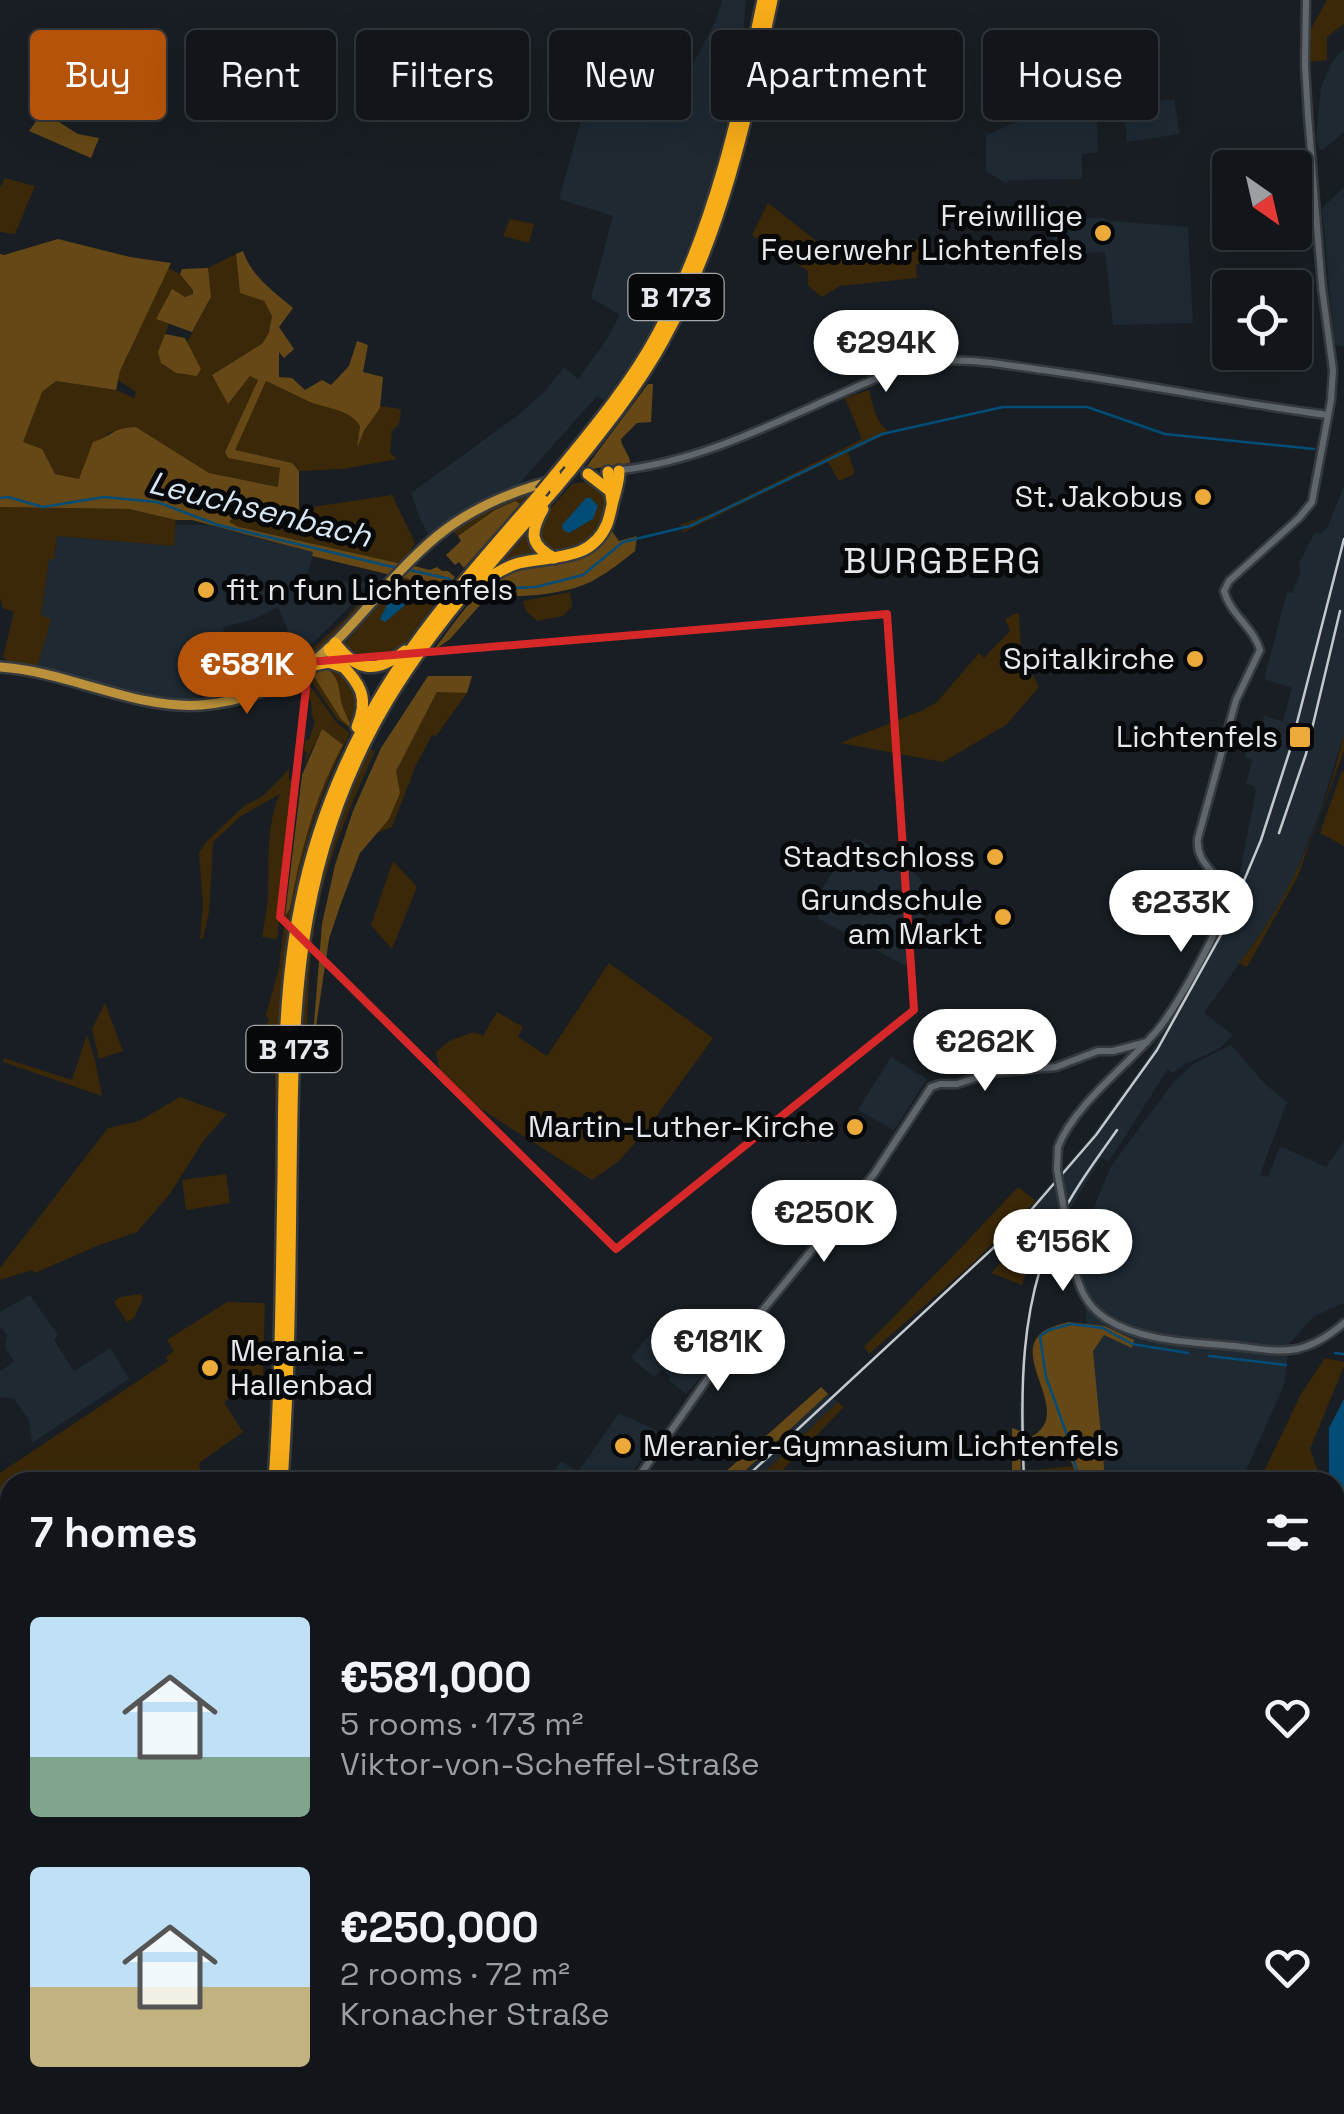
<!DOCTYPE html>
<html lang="en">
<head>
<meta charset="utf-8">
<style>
  body { margin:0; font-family:"Space Grotesk",sans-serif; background:#1b1f23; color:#f1f3f6; height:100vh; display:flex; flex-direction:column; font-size:38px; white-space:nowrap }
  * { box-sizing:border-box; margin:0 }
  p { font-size:32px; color:#9c9fa2 }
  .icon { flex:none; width:55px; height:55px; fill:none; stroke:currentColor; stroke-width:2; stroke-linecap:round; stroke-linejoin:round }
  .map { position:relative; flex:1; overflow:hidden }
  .drawer { position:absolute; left:0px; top:1472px; width:1345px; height:642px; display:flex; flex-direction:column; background:#12161a; border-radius:30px 30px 0 0; box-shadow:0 10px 40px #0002,0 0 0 2px #313539 }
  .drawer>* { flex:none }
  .banner { position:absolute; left:30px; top:30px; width:1285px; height:90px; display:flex; gap:20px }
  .needle { width:65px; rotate:146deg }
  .tools { position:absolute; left:1212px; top:150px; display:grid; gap:20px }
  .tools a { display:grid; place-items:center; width:100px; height:100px; border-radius:10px; background:#12161a; box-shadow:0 10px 40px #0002,0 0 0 2px #313539; font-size:50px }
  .price { position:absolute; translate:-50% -85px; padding:0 22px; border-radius:35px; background:#fff; color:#222; font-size:32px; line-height:65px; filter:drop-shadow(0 2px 5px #0008) }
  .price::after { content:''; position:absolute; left:50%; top:60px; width:30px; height:22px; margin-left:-15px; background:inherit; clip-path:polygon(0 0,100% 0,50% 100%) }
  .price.on { background:#b45309; color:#fff }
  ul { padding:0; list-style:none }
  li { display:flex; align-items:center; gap:30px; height:250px; padding:0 30px }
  li span { display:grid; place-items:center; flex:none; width:280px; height:200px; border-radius:10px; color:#555 }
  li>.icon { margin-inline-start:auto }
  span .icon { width:120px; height:120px; fill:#fffc; stroke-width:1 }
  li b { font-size:42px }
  h2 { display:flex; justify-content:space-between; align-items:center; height:120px; padding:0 30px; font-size:42px }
  .tag { padding:0 35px; border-radius:10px; background:#12161a; box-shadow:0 10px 40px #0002,0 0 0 2px #313539; font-size:35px; line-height:90px }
  .tag.on { background:#b45309; color:#fff }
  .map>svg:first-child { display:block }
  .built { fill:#1e2932 }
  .green { fill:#3a2808 }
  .forest { fill:#664816 }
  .water { fill:#024d78 }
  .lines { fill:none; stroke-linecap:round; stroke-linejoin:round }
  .stream { stroke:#024d78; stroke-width:2.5 }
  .minor-casing { stroke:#363a3e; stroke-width:11 }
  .major-casing { stroke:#363a3e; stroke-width:14 }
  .highway-casing { stroke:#363a3e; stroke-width:16 }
  .minor { stroke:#5f666c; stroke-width:6 }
  .major { stroke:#ba913a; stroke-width:9 }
  .highway { stroke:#f7ad19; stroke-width:11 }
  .rail { stroke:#c3c8cc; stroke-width:2.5 }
  .minor-bridge-casing { stroke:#363a3e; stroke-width:11; stroke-linecap:butt }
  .highway-bridge-casing { stroke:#363a3e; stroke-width:16; stroke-linecap:butt }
  .minor-bridge { stroke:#5f666c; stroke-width:6 }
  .highway-bridge { stroke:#f7ad19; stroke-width:11 }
  .marked { fill:none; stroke:#d62828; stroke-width:8; stroke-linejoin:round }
  .poi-dot { fill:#ebaa39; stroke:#06080a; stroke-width:4 }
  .labels { text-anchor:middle; stroke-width:10; stroke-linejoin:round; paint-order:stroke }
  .shield { fill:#06080a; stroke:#a2a6a9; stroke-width:2.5 }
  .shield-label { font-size:28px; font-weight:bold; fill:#e5e9ed }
  .poi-label { font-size:30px; fill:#e5e9ed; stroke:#06080a; text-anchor:end }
  .water-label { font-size:32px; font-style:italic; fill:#d6e6f3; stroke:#06080a }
  .quarter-label { font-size:35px; letter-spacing:2.5px; fill:#e5e9ed; stroke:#06080a }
</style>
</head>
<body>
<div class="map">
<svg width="1344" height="2114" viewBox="0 0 1344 2114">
  <rect width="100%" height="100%" fill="#181e23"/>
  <!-- built -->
  <g class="built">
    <polygon points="722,0 746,0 741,64 708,195 672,287 654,323 634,358 604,400 597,396 517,486 463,511 429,536 420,519 411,493 517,416 545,391 564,367 578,379 605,342 620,315 591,298 613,216 559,199 592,81 647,79 680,89 716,20"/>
    <polygon points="1344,49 1344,132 1323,150 1319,150 1316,138 1321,86 1334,59"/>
    <polygon points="1096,86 1098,152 1082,154 1082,179 1008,180 1007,184 986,171 986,135"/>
    <polygon points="1174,99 1180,134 1127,142 1123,105"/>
    <polygon points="1344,187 1344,347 1334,344 1322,208"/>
    <polygon points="1053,218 1103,218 1109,221 1188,227 1193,323 1113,325 1105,252 1062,254 1043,220"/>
    <polygon points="1344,486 1344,734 1320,812 1294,878 1274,915 1204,1013 1233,1035 1220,1048 1186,1064 1172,1073 1168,1069 1115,1152 1108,1161 1101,1158 1060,1226 1054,1224 1057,1217 1050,1215 1043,1216 1032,1205 1090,1138 1143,1065 1210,951 1230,907 1237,888 1256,790 1254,786 1246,784 1252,760 1245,757 1249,741 1256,742 1264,716 1283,721 1292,688 1264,679 1287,592 1292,593 1300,575 1299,563 1315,532 1321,534 1328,526"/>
    <polygon points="176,525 209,525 314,552 303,588 310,594 341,582 369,581 351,605 312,644 295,648 278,607 254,619 223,627 230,658 230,679 203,679 197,702 155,697 37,668 50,620 41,616 49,559 54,559 57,536 173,546"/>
    <polygon points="855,838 906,864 922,881 926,894 927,910 906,966 817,918 829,898 820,892"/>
    <polygon points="1231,1045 1266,1085 1287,1102 1260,1175 1268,1177 1280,1146 1326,1167 1344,1141 1344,1303 1313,1317 1289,1344 1284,1385 1241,1482 1102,1482 1079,1243 1111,1166 1173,1083 1193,1064"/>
    <polygon points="891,1057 927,1079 894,1130 858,1110"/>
    <polygon points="30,1295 58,1335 54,1340 74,1371 110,1348 129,1379 32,1443 29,1420 14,1399 0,1397 0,1371 14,1362 5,1347 7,1335 0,1326 0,1312"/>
    <polygon points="654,1329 661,1334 697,1343 713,1362 686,1394 669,1380 670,1377 662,1370 654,1377 631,1358"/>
    <polygon points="828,1394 838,1402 754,1482 733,1482"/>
    <polygon points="1024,1401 1027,1482 1021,1482 1019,1402"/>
    <polygon points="619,1413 660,1432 626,1482 546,1482 561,1461 578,1472"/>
    <polygon points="0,1568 10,1588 10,1645 0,1641"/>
    <polygon points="0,1880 10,1887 10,2105 37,2105 32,2114 0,2114"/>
  </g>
  <!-- green -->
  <g class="green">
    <polygon points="1327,0 1344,0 1344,24 1327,37 1327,60 1309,62 1309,32"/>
    <polygon points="5,178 35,186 15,234 0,232 0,188"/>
    <polygon points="768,203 819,243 899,258 911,239 916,240 920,245 921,263 916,265 917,278 840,286 822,297 808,286 808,271 752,235"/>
    <polygon points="510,219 534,224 529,243 503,236"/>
    <path d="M236,254L240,293L264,301L272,316L269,332L263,343L212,375L228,403L251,375L258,380L225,452L228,458L280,468L278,487L209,473L136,427L108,433L79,479L55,474L42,450L22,442L42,392L56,381L116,390L134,398L136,392L118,380L120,371L168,268L180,274L194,290L193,294L185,297L172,290L157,319L169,324C159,351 149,364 184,375L201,369L187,342L211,298L208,268Z"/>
    <path d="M266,381C281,388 295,395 310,402C328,409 349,409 360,426L358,442L380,406L401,409L399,424L392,431L390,453L397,459L343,469L299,471L292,463L234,450Z"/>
    <path d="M869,390C873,405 876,423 888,431L881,434L889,433L848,452L855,474L839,481L828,462L682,533V531L715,514L683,527L680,525L715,512L862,439L845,398Z"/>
    <path d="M583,482L597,485L607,497C607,535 589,544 556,554L539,541L540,521L572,484Z"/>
    <path d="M530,491L520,504L515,501L495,510L458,536L453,531C478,514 501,501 530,491Z"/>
    <polygon points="392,495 415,543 402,564 239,527 228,522 238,512 299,509"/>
    <polygon points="0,507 129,509 176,520 174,546 57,536 54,559 49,559 41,615 51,619 37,668 10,663 3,657 14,612 3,608 0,598"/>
    <polygon points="530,527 544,556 496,567"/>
    <polygon points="402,576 422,583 420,587 443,592 397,655 365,664 346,653 344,645"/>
    <polygon points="372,586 381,590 339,634 302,667 299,661 346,618"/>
    <polygon points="570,592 572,606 563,616 537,621 526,611 523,601"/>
    <polygon points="1019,612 1021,652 1039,687 1006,725 943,762 840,743 923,710 937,702 979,653 984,658 1010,631 1005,619"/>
    <path d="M333,666C358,679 365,705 352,730L337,719L307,675L321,667Z"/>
    <path d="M308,688H312L336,722L350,733C330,773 310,823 301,869C283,954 283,1043 278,1130H276C276,1097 274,1065 274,1032C259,1046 254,1066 248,1085L257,1046L269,1020L266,1015L279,968L285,916L290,909C300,853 315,795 342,745L322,730L304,764L307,753L304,751L305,740H309L315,722C308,711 317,700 302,691Z"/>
    <polygon points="438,691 467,693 436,736 432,735 416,765 392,827 374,834 389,819 400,793 395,771"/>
    <path d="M1344,734V751L1297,878L1247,967L1239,963C1291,900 1325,814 1344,734Z"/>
    <path d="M369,749L375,751C354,798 333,845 321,895C310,938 309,982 307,1025L299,1024C307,929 324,834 369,749Z"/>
    <path d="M289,769V781L296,772L277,939L262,937C264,923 267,910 268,897C269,862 266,824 280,794L241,816L213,842L209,912L203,939H200L203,905L199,853L206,842L244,806L263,796Z"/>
    <polygon points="1342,771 1344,772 1344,846 1320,833"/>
    <polygon points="393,861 417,887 392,949 371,925"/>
    <polygon points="609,963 713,1038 648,1128 619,1161 592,1180 442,1084 436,1052 449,1041 474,1032 483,1036 497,1012 523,1027 518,1037 547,1056"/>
    <polygon points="105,1003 123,1051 99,1059 92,1029"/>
    <polygon points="87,1035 95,1060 102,1096 3,1062 4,1058 72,1080"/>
    <polygon points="180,1097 227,1114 204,1140 169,1195 137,1232 97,1246 35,1273 32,1270 0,1280 0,1268 108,1128 139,1121"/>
    <polygon points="226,1174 230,1203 186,1210 182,1180"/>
    <polygon points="1018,1187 1036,1201 972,1264 869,1354 864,1347 955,1254"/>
    <polygon points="1050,1215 1057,1218 1034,1273 1026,1271 1022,1285 991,1273 1043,1216"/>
    <polygon points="140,1294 143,1298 134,1318 127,1322 114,1302 120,1297"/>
    <polygon points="227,1302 265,1303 263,1376 224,1402 243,1432 199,1463 202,1482 10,1482 10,1566 0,1546 0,1473 168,1361 166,1357 174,1351 167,1340"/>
    <polygon points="1325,1358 1344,1362 1344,1366 1310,1449 1319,1474 1318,1482 1259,1482 1301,1394"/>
    <polygon points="838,1402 844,1407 771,1482 754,1482"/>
    <polygon points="1073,1466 1078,1482 1035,1482 1034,1470"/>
    <polygon points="1344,1697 1344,1870 1335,1879 1335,1710"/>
    <polygon points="647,2105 726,2105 765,2112 765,2114 645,2114"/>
    <polygon points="956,2105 999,2105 993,2114 950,2114"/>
    <polygon points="1241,2105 1310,2105 1306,2114 1268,2114"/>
  </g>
  <!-- forest -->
  <g class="forest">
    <polygon points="43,112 78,134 99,138 91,158 29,131"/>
    <path d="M58,239L130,257L171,263L120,371L116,390L56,381L42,392L23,442L42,449L55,474L79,479L93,442C113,436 111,428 136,427L209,473L278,487L280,468L228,458L225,452L258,380L250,376L228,404L212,375L263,343L269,332L272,316L264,301L240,293L236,254L243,251C252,277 273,291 293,308L279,327L294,349L284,358L279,352V377L292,378L305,390L322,380L331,385L349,366L357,341L368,345L363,372L383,377L380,408L364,431L357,448L360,426C349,409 328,409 310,402C295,395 281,388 266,381L235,450L292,463L299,471V509L238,512L229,522L239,527L402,564L391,575L312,556L313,552L192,520H176L129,509L0,507V254L4,255Z"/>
    <polygon points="208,268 211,297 192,332 156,319 172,289 185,297 193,294 193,290 180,274 182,269"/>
    <polygon points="165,334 185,338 201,369 197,376 176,373 161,363 158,352"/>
    <path d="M648,384H653L651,422L637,423L621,439C622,449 630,454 630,463L584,470Z"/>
    <polygon points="515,501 520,504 464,568 459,562 455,565 446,555 461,541 458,536 495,510"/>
    <path d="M611,530L619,541L637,536L635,551C618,565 596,582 575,588C547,596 516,597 488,596L450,639L432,652C452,627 472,593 501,577C547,552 577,582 611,530Z"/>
    <polygon points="414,566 430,570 437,567 442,571 448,571 455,577 443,592 419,587 421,583 403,577"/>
    <path d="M325,668C341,677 338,690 342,705C345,713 349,721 352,729L341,719L313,675Z"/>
    <polygon points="428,676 472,676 467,693 437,692 396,771 400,793 389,819 360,853 340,906 329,939 311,1060 322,924 335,865 353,811 381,748"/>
    <path d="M322,729L343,745C315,795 300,853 290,909L285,916L302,775Z"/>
    <path d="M1068,1322L1105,1326L1134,1340L1132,1348L1104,1335L1093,1351L1105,1478L1112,1482H1078L1073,1466L1061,1440L1033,1446L1031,1437C1074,1414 1014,1362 1039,1335C1045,1328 1059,1325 1068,1322Z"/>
    <polygon points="821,1387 828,1394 733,1482 714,1482"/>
    <polygon points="1012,1428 1020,1431 1021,1482 1012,1482"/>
    <path d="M1343,1567C1344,1590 1344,1624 1335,1646V1603L1339,1601Z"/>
  </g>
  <!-- water -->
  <g class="water">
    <polygon points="586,498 591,498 598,506 593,519 569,533 563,530 562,525"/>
    <polygon points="401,590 411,590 414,592 404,606 385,622 380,619 387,605"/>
    <polygon points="1344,1399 1344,1563 1339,1602 1335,1603 1335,1482 1329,1482 1329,1428"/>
    <polygon points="1344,1870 1344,1939 1335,1933 1335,1879"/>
    <polygon points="1344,2071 1344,2099 1340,2114 1325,2114 1328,2105 1335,2105 1335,2082"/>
    <polygon points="1194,2105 1239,2105 1233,2114 1188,2114"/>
  </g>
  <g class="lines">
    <!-- stream -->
    <g class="stream">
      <polyline points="0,498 8,497 43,507 104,497 157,502 218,525 397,568"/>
      <polyline points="405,569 450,579"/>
      <polyline points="491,589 536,587 583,575 623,542 690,526 882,434 1003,407 1087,407 1165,434 1314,449"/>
      <polyline points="1335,1353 1344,1354"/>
      <polyline points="1209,1356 1286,1365"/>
      <polyline points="1080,1482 1065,1429 1046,1377 1040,1336 1049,1330 1071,1324 1103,1328 1132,1344 1188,1353"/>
      <polyline points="1005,2114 1009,2105"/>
    </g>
    <defs>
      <g id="minor">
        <path d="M621,470C694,462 762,429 829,399C859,386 889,371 921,364C963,355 1008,366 1050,371C1143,384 1235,403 1328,415"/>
        <path d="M1058,1147C1073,1107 1124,1068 1153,1035C1173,1014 1218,934 1224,906C1231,875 1194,870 1198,838L1236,700L1260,650C1254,628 1230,614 1224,591L1229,581L1299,518L1312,502L1331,400L1333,370L1322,288L1308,115L1305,65L1306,0"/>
        <path d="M1074,1266C1079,1288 1086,1305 1105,1318C1141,1342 1193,1342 1234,1346C1255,1348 1277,1353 1297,1349C1315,1345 1330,1335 1344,1323"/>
        <polyline points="635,1482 713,1371 874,1174 931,1087 940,1084 957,1084 991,1073 1056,1067 1098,1051 1113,1051 1147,1042"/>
      </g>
      <path id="major" d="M0,667C67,671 136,710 201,705C324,695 353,607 436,537C470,509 508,493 551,481"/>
      <g id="highway">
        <path d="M570,471C603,430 637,388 663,341C722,235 747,117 772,0"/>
        <polyline points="608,472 612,502"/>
        <polyline points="588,474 610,491"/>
        <path d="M555,475C592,430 630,385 658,333C714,229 739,115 763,0"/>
        <path d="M543,509C530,532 529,545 554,558"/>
        <path d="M478,586C491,576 504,567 519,563C553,555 591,562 607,524C610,516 611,509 613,501C616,490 619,482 619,471"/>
        <path d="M335,643C358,673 377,673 405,651"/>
        <path d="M329,649C349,677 374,687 357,727"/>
        <polyline points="308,666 329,662 343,667"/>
        <path d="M274,1482C281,1381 281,1280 283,1179C284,1088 282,996 300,906C312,844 334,784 363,728C408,640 477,566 541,492"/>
        <path d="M282,1482C289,1382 290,1280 291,1179C293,1013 293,874 375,723C422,636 491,563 555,489"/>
        <polyline points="66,2114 72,2105"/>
        <polyline points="78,2114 85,2105"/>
      </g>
    </defs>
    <!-- minor casing -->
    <use href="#minor" class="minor-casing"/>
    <!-- major casing -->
    <use href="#major" class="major-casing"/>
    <!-- highway casing -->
    <use href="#highway" class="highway-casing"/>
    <!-- minor -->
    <use href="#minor" class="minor"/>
    <!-- major -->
    <use href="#major" class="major"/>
    <!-- highway -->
    <use href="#highway" class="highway"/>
    <!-- rail -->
    <g class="rail">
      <polyline points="1279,833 1306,754 1340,611"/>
      <polyline points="741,1482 1019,1224 1096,1135 1157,1050 1222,933 1261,840 1290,750 1344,539"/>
      <path d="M1024,1482C1021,1392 1018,1307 1058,1222C1074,1189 1096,1160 1117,1130"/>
      <polyline points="1075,2105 1079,2114"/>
      <polyline points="115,2114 124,2105"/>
    </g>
    <defs>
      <polyline id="minor-bridge" points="1058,1147 1057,1170 1074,1266"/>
      <g id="highway-bridge">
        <polyline points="555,489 570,471"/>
        <polyline points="541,492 555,475"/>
      </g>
    </defs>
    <!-- minor-bridge casing -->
    <use href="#minor-bridge" class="minor-bridge-casing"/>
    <!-- highway-bridge casing -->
    <use href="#highway-bridge" class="highway-bridge-casing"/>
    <!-- minor-bridge -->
    <use href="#minor-bridge" class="minor-bridge"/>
    <!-- highway-bridge -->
    <use href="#highway-bridge" class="highway-bridge"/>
  </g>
  <!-- marked area -->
  <path class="marked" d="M887,614L914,1010L616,1249L280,917L309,662Z"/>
  <!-- markers -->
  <g class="poi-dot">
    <circle cx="1103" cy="233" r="10"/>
    <circle cx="1203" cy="497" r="10"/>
    <circle cx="206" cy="590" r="10"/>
    <circle cx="1195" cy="659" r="10"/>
    <rect x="1288" y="725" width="24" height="24" rx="5"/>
    <circle cx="995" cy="857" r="10"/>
    <circle cx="1003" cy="917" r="10"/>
    <circle cx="855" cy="1127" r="10"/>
    <circle cx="210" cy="1368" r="10"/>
    <circle cx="623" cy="1446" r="10"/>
  </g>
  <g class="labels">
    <!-- shield labels -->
    <g class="shield">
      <rect x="628.5" y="274" width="95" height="46" rx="8"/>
      <rect x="246.5" y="1026" width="95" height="46" rx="8"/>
    </g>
    <g class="shield-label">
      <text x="676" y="307">B 173</text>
      <text x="294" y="1059">B 173</text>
    </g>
    <!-- poi labels -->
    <g class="poi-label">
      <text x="1083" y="226">Freiwillige<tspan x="1083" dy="34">Feuerwehr Lichtenfels</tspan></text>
      <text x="1183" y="507">St. Jakobus</text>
      <text x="226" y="600" text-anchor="start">fit n fun Lichtenfels</text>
      <text x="1175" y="669">Spitalkirche</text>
      <text x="1278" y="747">Lichtenfels</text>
      <text x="975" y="867">Stadtschloss</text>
      <text x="983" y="910">Grundschule<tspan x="983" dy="34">am Markt</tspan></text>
      <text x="835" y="1137">Martin-Luther-Kirche</text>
      <text x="230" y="1361" text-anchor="start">Merania -<tspan x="230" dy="34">Hallenbad</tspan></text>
      <text x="643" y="1456" text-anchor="start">Meranier-Gymnasium Lichtenfels</text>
    </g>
    <!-- water labels -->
    <g class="water-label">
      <text transform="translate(260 509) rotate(14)" y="11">Leuchsenbach</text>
    </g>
    <!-- quarter labels -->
    <g class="quarter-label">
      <text x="943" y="573">BURGBERG</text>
    </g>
  </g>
</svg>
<div class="tools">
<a><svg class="needle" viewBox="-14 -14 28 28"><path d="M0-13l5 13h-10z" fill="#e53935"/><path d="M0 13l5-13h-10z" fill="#9c9fa2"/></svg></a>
<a><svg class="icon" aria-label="locate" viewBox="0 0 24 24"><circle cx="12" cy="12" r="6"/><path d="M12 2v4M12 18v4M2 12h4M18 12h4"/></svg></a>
</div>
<b class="price" style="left:886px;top:395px">€294K</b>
<b class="price on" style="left:247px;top:717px">€581K</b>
<b class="price" style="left:1181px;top:955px">€233K</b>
<b class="price" style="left:985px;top:1094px">€262K</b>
<b class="price" style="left:824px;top:1265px">€250K</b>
<b class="price" style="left:1063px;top:1294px">€156K</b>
<b class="price" style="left:718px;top:1394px">€181K</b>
<div class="banner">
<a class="tag on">Buy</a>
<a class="tag">Rent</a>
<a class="tag">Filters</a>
<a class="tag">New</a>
<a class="tag">Apartment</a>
<a class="tag">House</a>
</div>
<section class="drawer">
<h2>7 homes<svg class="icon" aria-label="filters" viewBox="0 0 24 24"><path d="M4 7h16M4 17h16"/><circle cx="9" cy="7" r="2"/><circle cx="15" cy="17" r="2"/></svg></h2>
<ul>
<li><span style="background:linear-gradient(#bfe0f5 70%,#7fa58c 0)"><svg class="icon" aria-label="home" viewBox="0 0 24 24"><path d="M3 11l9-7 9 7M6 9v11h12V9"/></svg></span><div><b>€581,000</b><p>5 rooms · 173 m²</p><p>Viktor-von-Scheffel-Straße</p></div><svg class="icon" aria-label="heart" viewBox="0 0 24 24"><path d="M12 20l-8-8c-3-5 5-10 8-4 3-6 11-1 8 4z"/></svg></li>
<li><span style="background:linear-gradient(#bfe0f5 60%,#c2b280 0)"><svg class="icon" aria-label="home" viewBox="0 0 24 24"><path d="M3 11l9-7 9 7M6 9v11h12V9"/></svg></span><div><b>€250,000</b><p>2 rooms · 72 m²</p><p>Kronacher Straße</p></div><svg class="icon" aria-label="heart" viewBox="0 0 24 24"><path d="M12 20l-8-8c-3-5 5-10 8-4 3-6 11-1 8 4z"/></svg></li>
</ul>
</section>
</div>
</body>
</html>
